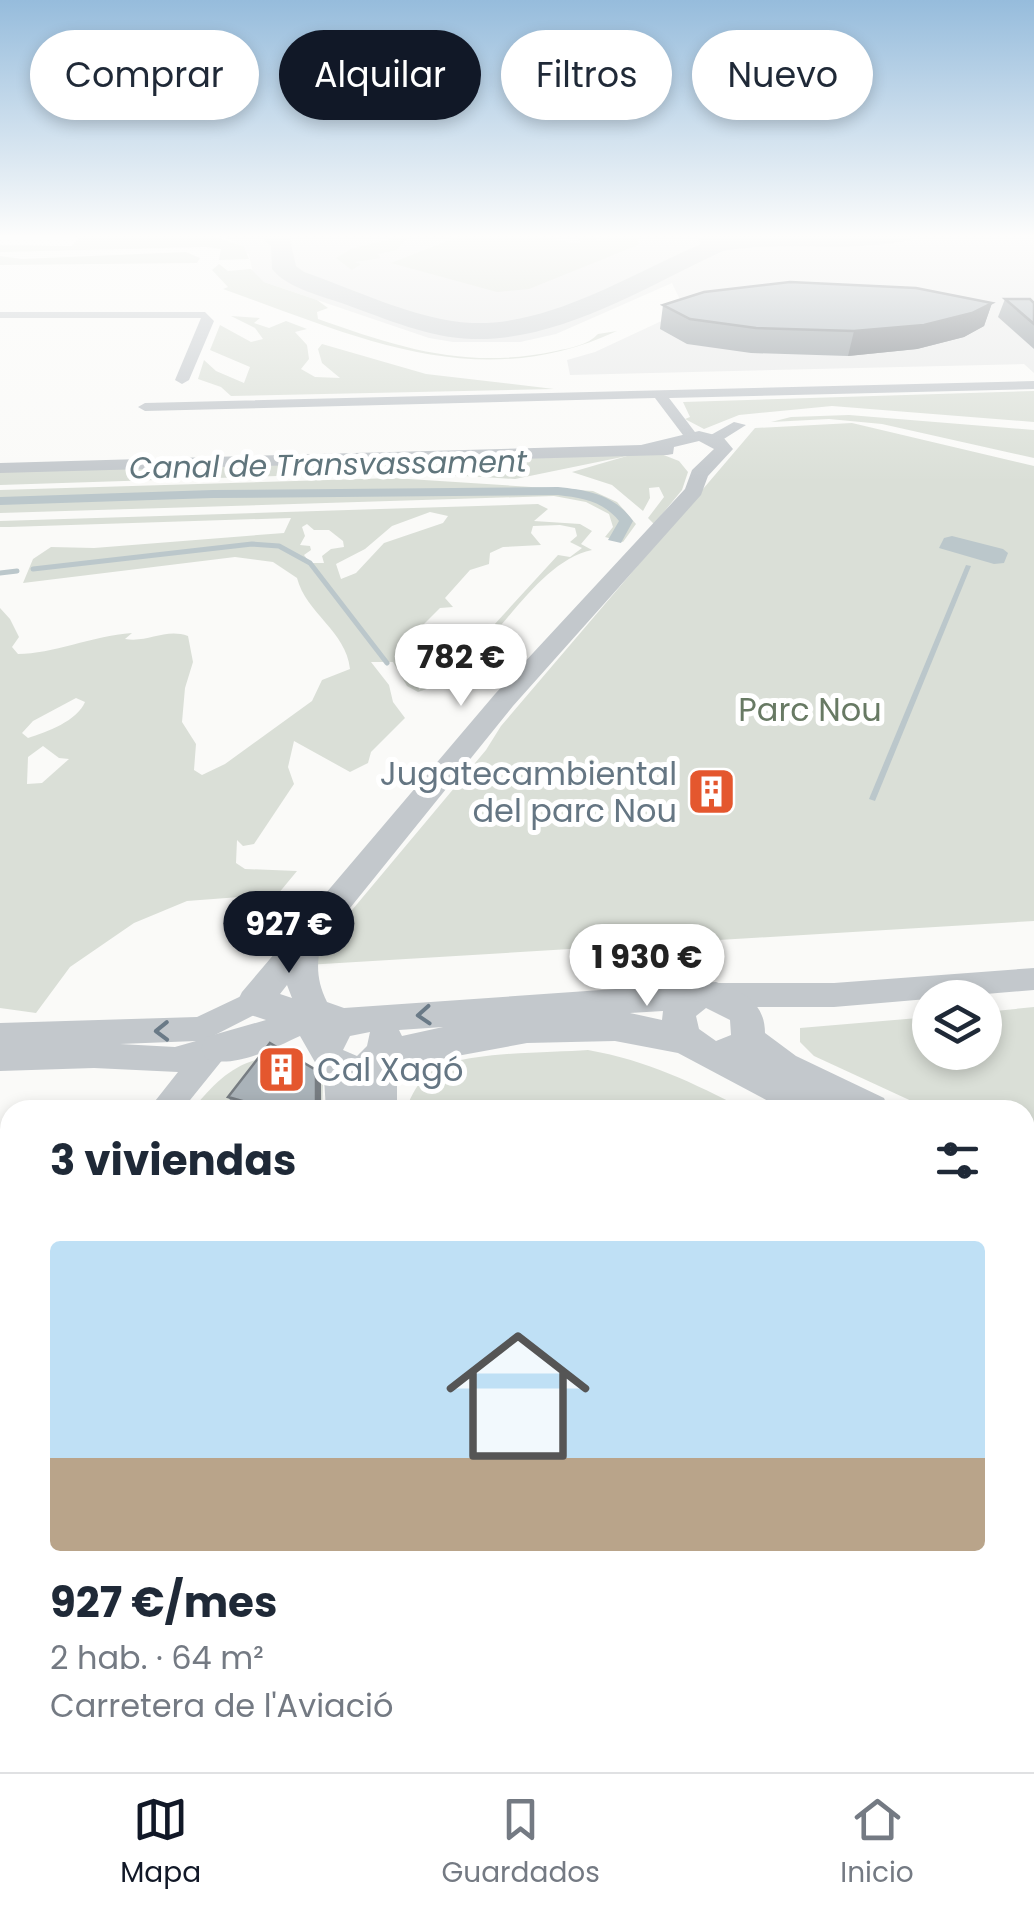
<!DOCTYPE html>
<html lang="es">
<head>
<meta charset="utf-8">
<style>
  body { margin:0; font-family:Poppins,sans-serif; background:#f6f6f7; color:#1f2937; height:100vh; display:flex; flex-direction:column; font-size:38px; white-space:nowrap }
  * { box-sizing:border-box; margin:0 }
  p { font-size:32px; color:#747a83 }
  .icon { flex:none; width:55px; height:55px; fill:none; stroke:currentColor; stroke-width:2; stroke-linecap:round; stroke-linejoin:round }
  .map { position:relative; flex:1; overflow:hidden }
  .sheet { position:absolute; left:0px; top:1100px; width:1035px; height:672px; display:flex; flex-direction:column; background:#fff; border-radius:30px 30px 0 0; box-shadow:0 5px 15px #0003 }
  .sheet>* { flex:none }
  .guide { position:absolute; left:30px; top:30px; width:975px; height:90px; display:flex; gap:20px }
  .tools { position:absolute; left:912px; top:980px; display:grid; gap:20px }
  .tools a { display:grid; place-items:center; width:90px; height:90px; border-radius:50%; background:#fff; box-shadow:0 5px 15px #0003; font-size:50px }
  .price { position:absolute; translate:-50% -85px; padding:0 22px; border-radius:35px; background:#fff; color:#222; font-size:32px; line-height:65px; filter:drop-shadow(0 2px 5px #0008) }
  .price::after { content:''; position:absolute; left:50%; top:60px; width:30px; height:22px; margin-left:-15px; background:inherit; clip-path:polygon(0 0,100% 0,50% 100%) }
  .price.selected { background:#111827; color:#fff }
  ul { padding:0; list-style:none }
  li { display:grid; align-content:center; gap:20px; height:530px; padding:0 50px }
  li span { display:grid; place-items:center; height:310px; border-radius:10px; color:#555 }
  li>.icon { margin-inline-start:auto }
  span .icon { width:180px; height:180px; fill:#fffc; stroke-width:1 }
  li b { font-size:42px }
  h2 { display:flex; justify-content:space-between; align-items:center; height:120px; padding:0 50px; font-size:42px }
  .chip { padding:0 35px; border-radius:45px; background:#fff; box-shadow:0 5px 15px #0003; font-size:35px; line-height:90px }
  .chip.selected { background:#111827; color:#fff }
  .tab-bar { display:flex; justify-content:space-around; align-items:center; height:140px; border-top:2px solid #e0e1e3; background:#fff; font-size:28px; color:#747a83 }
  .tab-bar a { display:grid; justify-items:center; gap:5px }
  .tab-bar .selected { color:#111827 }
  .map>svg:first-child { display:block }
  .built { fill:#e8e9e9 }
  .green { fill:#dadfd7; fill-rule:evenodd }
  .water { fill:#bbc7cb }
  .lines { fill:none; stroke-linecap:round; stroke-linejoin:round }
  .stream { stroke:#bbc7cb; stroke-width:5 }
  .canal { fill:#bbc7cb; fill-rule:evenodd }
  .taxiway { fill:#ced2d4; fill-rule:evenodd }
  .minor { fill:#c3c8cc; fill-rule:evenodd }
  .tertiary { fill:#c3c8cc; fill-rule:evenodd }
  .wall { fill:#929a9f }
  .shaded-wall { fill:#777d82 }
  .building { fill:#aab3b9; stroke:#777d82; stroke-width:2.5 }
  .oneway { stroke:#6a7a87 }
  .labels { text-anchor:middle; stroke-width:10; stroke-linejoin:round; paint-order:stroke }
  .far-water-label { font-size:30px; font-style:italic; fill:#60757c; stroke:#fff }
  .park-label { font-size:32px; fill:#687a64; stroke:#fff }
  .poi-label { font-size:32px; fill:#657683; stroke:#fff; text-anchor:end }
</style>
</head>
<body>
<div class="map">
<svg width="1034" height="1772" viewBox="0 0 1034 1772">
  <rect width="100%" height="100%" fill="#fafaf8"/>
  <!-- built -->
  <polygon class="built" points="209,234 1034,234 1034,373 1024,364 570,375 567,360 595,352 685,310 672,283 556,334 520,342 453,342 429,338 264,282 253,274 249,255 233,241"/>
  <!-- green -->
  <g class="green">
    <polygon points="74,234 209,234 244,247 249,259 219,260 221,249 206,247 0,252 0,245 72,246 78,239"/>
    <polygon points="410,234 397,250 378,254 381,258 355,262 361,264 352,270 336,258 351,249"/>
    <polygon points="465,234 522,234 581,244 579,238 571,234 599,240 616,234 640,234 638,245 529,289 497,292 391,263"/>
    <polygon points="186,252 200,258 197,263 0,265 0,256 22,259"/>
    <path d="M219,264L228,271L251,269L264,282L317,300L328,308L317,312L318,319C400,348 467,370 556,351C570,348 588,345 598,334L617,331C477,396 356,336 223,289L228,287L212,270Z"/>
    <polygon points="231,316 260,318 254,323 269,328 286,321 307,329 295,332 307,345 309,359 301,369 315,377 340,378 322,363 318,349 322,344 426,374 554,389 231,396 221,387 198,379 204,360 216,371 244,383 250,367 210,350 220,325 251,342 263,339 255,328"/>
    <polygon points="1034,391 1034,422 832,406 739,415 704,429 685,419 690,417 683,402"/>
    <polygon points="849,415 1034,430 1034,458 882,424 829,419 771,422 791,417"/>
    <polygon points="852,423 1034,466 1034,921 306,965 486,750 501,726 755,428"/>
    <polygon points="661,454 679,461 688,472 682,490 654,524 648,518 664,497 659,487 649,488 650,498 643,511 612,485 572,472 627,456 515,479 399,472 0,485 0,472"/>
    <polygon points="393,478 593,491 617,502 636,524 623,542 605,537 613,527 609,514 586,502 554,496 0,513 0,490"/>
    <path d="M538,504L548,509L534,521L580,524L592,531L581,544L592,550C526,564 487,673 418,692L407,686L393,662H371L389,685L393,702L405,718L371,752L368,763L350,772L294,741L288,767L294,784L254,844L243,846L237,840L236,863L245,869L297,871L278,894L187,901L134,923L70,967L36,1013L0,1008V608L10,619L19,637L12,647L18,654C52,654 92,636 132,633L125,639C148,643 165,628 188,636L193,662L185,688L182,722L196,744L194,770L202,775L225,764L312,701L322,680L350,669C346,631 306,613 297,578L273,562L235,557L23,583L33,559L51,547L94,548L284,533L291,518L9,527H0V521ZM430,512L448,516L443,523L384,543L356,573L341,579L336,564L365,549L392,526ZM307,524L314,530H329L343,541L344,547L331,549L322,556L324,563H310L304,555L311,550L310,546L300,545L305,536L302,527ZM560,525L575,528L577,536L570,542L582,548L570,557L558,555L471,650L419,690L418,677L432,658L415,655L422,645L431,642L420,628L440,608L453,607L445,598L470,570L489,564L490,553L503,547L541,545L531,533L533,526ZM76,698L85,702C77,721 47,732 28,738L22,733L33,721ZM43,746L59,758L69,759L42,783L27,784L28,757Z"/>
    <polygon points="1034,1007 1034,1158 1025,1154 1025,1110 931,1110 814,1056 800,1042 800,1028 930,1017 930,1052 985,1052 985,1012"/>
    <path d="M588,1050C649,1061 691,1082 746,1110H406C411,1095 419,1080 432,1071C461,1051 550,1053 588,1050Z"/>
    <path d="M276,1056L323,1085L322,1110H192C216,1081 236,1060 276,1056Z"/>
    <polygon points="1025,1251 1034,1256 1034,1772 835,1772 739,1764 740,1772 412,1772 412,1762 1025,1762"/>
    <polygon points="10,1328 10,1606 0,1601 0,1340"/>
    <polygon points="10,1732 10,1762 92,1763 110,1772 0,1772 0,1752"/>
  </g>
  <!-- water -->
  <g class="water">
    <polygon points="952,536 1003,549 1008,553 1004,563 994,564 939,548 944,538"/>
    <polygon points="966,565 971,566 875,801 869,799"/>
  </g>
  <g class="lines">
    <!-- stream -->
    <g class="stream">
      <polyline points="33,569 252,544 279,546 310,563 387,663"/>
      <polyline points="0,573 17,571"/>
    </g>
    <!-- canal -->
    <path class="canal" d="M558,487C588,490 615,495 633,521L621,543L608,540L619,521C603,501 582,498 558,495L213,498L0,505V497L213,490Z"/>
    <!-- taxiway -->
    <path class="taxiway" d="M258,234H283L290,239L296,266L304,272C357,290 415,320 472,323C550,326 631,274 701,244L699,240L707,234H916L913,239C851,254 786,240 723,251C647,286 559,342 472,339C430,338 386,319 347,305C323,296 288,289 272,269L271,246Z"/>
    <!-- minor -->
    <g class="minor">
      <polygon points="0,312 205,312 214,321 189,380 182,384 175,380 201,318 0,318"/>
      <polygon points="1034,381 1034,389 669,398 698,436 691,440 686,439 655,398 145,411 138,407 145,403"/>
      <polygon points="734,422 746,425 719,442 709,442 709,436"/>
      <polygon points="1034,968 1034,990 834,1007 717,1007 707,1003 703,995 707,987 717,983 834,983"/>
      <path d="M254,990L264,994L268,1002L264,1010L211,1037L228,1039L232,1048L182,1110H148L178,1072L94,1068L0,1071V1023L197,1017ZM196,1041L175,1047L120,1044Z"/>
      <polygon points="10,1274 10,1316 0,1320 0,1278"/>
      <polygon points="10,1648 10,1707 0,1711 0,1652"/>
      <polygon points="176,1762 237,1762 241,1772 180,1772"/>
    </g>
    <!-- tertiary -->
    <g class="tertiary">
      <path d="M699,431L723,437L733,449L708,476L701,495L513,706L321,944C316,965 317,982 327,1002L344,1008L716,982C742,991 765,1002 765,1033L796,1056L884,1098L889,1110H785L678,1053L615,1041L527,1043L397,1067V1110H326L324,1078L300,1036C274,1048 234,1069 206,1059L201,1048L206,1037L266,1020L242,1012L237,1002L242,992L495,694L685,489L692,470L714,449L699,441L674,447L673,454L667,455L0,473V463L641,445ZM287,985L292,998L280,994ZM706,1008L730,1020L731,1035L716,1041L699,1029L696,1016ZM663,1011L662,1020L630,1013ZM443,1027L402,1036L399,1030ZM370,1032L367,1046L357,1056L343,1050L350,1036Z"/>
      <polygon points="1025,1166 1034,1170 1034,1235 1025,1231"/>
      <rect x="339" y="1762" width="54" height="10"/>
    </g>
  </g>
  <!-- wall -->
  <g class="wall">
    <polygon points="1005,299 1034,303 1034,349 998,317"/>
    <polygon points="992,303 984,326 964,337 917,349 848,356 751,353 687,344 660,329 663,305"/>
    <polygon points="321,1083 321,1110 237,1110 228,1097"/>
  </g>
  <!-- shaded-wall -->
  <g class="shaded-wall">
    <polygon points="992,303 984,326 964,337 917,349 848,356 854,331"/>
    <polygon points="316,1070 321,1083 321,1110 316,1110"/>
  </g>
  <!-- building -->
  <g class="building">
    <polygon points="790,282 916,288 992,303 972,313 924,325 854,331 756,328 690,319 663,305 704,292"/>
    <polygon points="1005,299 1030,299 1034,303 1034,324"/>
    <polygon points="270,1043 316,1070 316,1110 274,1110 228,1097"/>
  </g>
  <!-- one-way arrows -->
  <defs><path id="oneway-chevron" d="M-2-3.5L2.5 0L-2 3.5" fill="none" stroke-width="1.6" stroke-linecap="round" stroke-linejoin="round" transform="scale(2.5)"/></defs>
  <g class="oneway">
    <use href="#oneway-chevron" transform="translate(424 1015) rotate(176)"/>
    <use href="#oneway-chevron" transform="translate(162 1031) rotate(179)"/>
  </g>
  <!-- sky -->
  <linearGradient id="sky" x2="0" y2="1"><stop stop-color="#96bcdc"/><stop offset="0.49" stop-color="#fdfdfc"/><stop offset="1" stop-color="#fdfdfc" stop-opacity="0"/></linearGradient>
  <rect width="1034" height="482" fill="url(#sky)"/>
  <!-- icons -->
  <defs>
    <symbol id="building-square" viewBox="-11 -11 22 22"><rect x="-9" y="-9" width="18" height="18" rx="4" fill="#e4572e" stroke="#fff"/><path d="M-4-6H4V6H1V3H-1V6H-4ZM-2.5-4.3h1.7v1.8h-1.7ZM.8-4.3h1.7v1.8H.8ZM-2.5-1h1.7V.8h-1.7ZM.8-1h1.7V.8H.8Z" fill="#fff"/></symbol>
  </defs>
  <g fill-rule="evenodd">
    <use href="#building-square" x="684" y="764" width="55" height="55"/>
    <use href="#building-square" x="254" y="1042" width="55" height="55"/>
  </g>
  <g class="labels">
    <!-- far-water labels -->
    <g class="far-water-label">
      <text transform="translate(328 465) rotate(-1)" y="10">Canal de Transvassament</text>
    </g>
    <!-- park labels -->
    <g class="park-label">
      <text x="810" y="721">Parc Nou</text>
    </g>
    <!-- poi labels -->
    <g class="poi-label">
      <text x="677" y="785">Jugatecambiental<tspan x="677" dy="37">del parc Nou</tspan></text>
      <text x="317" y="1081" text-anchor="start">Cal Xagó</text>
    </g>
  </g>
</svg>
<div class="tools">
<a><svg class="icon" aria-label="layers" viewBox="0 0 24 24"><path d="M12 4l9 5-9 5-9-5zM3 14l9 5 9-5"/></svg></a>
</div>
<b class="price" style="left:461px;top:709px">782 €</b>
<b class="price selected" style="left:289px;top:976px">927 €</b>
<b class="price" style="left:647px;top:1009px">1 930 €</b>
<div class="guide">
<a class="chip">Comprar</a>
<a class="chip selected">Alquilar</a>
<a class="chip">Filtros</a>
<a class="chip">Nuevo</a>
</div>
<section class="sheet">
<h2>3 viviendas<svg class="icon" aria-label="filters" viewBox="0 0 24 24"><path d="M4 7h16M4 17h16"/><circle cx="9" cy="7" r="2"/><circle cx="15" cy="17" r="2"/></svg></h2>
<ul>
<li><span style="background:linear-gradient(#bfe0f5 70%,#b9a48a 0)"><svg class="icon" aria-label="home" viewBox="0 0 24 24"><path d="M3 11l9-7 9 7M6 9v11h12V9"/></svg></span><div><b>927 €/mes</b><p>2 hab. · 64 m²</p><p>Carretera de l'Aviació</p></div></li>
</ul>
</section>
</div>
<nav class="tab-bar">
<a class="selected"><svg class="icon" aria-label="map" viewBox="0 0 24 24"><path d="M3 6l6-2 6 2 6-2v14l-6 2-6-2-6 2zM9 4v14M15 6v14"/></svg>Mapa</a>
<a><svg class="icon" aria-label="saved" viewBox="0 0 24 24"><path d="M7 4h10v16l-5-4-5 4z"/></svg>Guardados</a>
<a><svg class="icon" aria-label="home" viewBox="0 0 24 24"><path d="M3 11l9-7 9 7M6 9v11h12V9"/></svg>Inicio</a>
</nav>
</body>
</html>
